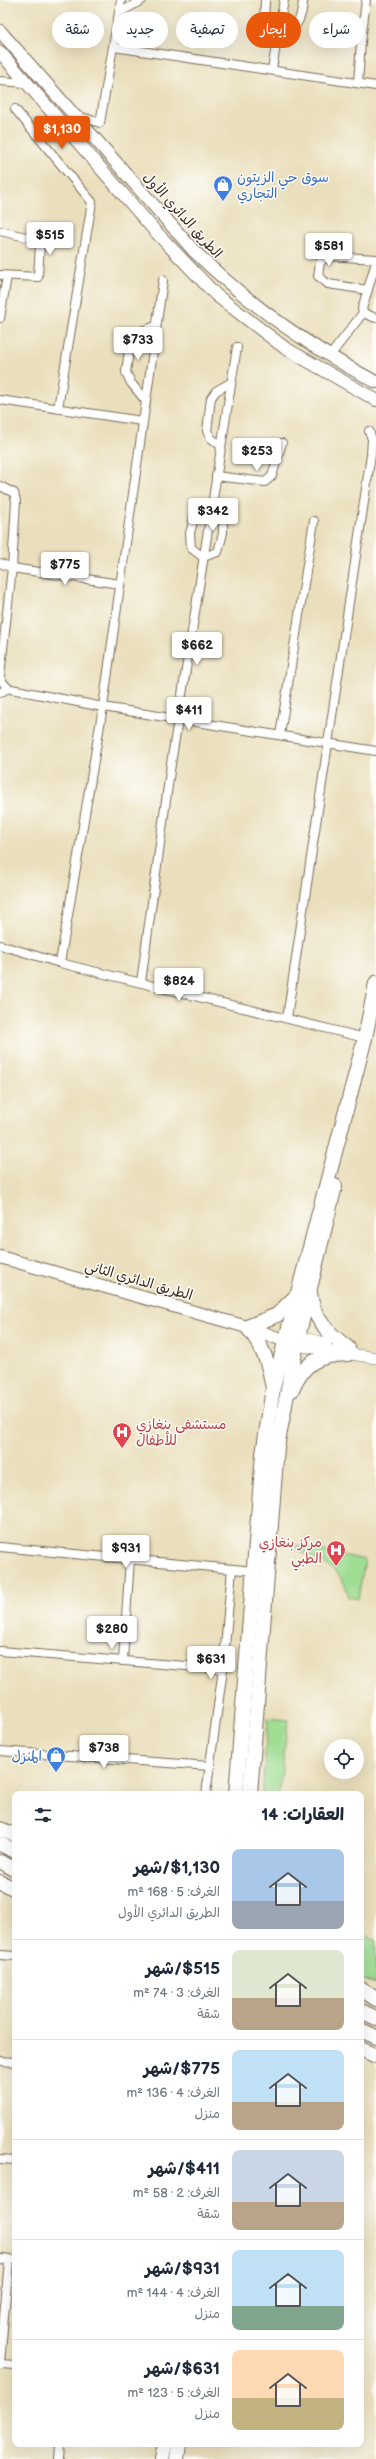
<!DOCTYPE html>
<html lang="ar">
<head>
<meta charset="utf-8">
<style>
  body { margin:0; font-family:"Balsamiq Sans","Playpen Sans Arabic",sans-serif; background:#f6f6f7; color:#1f2937; direction:rtl; height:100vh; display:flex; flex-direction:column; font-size:15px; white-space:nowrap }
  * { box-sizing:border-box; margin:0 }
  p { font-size:13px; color:#747a83 }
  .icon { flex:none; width:22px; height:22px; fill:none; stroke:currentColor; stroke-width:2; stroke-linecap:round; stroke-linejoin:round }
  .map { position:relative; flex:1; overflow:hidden; direction:ltr }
  .panel { position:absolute; left:12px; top:1791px; width:352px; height:656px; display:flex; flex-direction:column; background:#fff; border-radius:8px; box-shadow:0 4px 16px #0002; direction:rtl }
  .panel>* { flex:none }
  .guide { position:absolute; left:12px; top:12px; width:352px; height:36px; direction:rtl; display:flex; gap:8px }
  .buttons { position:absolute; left:324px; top:1739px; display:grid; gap:8px }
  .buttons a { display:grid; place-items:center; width:40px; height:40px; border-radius:50%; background:#fff; box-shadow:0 4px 16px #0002; font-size:20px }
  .price { position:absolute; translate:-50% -34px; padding:0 9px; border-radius:4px; background:#fff; color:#222; font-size:13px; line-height:26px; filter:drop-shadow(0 1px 2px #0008) }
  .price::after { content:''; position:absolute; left:50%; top:24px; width:12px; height:9px; margin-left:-6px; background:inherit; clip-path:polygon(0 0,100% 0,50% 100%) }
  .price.active { background:#ea580c; color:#fff }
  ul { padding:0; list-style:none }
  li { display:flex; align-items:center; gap:12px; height:100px; padding:0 20px }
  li+li { border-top:1px solid #e0e1e3 }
  li span { display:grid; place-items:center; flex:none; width:112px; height:80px; border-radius:8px; color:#555 }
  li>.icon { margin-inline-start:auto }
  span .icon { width:48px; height:48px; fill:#fffc; stroke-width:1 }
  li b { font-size:17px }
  h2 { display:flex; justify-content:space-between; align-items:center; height:48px; padding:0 20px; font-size:17px }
  .tag { padding:0 14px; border-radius:18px; background:#fff; box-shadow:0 4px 16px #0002; font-size:14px; line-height:36px }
  .tag.active { background:#ea580c; color:#fff }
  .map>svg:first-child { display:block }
  .green { fill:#9fdd93; stroke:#6d8458 }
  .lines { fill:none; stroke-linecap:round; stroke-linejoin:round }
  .street-casing { stroke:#786955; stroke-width:10 }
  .secondary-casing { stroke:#786955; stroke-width:12 }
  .primary-casing { stroke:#786955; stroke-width:14 }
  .highway-casing { stroke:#786955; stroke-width:16 }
  .street { stroke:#fff; stroke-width:8 }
  .secondary { stroke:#fff; stroke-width:11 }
  .primary { stroke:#fff; stroke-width:12 }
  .highway { stroke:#fff; stroke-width:14 }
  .labels { text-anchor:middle; stroke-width:3; stroke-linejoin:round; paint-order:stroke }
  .shop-label { font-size:14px; fill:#366cbe; stroke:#fdfcf7; text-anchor:start }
  .street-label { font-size:14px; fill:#3b2a1e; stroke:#fdfcf7 }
  .health-label { font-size:14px; fill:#be3a42; stroke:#fdfcf7; text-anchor:start }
</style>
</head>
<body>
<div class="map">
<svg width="376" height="2459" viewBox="0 0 376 2459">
  <rect width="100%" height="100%" fill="#fdfcf7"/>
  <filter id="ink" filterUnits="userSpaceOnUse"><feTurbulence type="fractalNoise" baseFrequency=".025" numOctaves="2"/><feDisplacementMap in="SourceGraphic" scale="8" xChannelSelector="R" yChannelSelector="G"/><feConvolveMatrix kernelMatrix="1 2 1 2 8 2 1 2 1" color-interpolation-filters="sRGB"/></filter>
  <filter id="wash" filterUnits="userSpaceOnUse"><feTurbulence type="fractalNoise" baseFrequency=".012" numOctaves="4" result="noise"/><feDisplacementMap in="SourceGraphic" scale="16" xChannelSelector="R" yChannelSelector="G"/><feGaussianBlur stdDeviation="0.9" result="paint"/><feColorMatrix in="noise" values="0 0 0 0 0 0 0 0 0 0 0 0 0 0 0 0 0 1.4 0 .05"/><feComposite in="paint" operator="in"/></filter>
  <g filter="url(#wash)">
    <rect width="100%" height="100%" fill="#eadfbc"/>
    <!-- green -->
    <g class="green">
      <path d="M296,1545L365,1560L358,1599L348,1597C344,1568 319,1562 297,1549Z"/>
      <polygon points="268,1718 288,1720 279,1794 262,1794"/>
      <polygon points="361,1932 376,1941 376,1984 361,1979"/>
    </g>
  </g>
  <g filter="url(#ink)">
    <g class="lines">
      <defs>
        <g id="street">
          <path d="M265,0L264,22C286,45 303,25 303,0"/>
          <polyline points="119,13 142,0"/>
          <polyline points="114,47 376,86"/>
          <polyline points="272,69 284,0"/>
          <polyline points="0,81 27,83"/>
          <polyline points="358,83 361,42 366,0"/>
          <polyline points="15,109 92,202 58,408"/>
          <polyline points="76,115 100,123 121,0"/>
          <polyline points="0,231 39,240 40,244 38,277 0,275"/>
          <polyline points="368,290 328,284 318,276 320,262 328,256 376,259"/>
          <polyline points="363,313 376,318"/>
          <polyline points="0,318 7,276"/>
          <polyline points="329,357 363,313 362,309 376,262"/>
          <polyline points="0,400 142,421"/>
          <polyline points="145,400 131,383 126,372 130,343 139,332 156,326"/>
          <polyline points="220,445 211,438 207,431 211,398 216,391 230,383"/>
          <polyline points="216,476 265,482 272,476 282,443"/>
          <polyline points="0,486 14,493 16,501 12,568 0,676"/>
          <polygon points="212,506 223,516 223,533 218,552 203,557 191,548 190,533 195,515"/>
          <polyline points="0,563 12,568 120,584"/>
          <polyline points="0,679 6,686 5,690 0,693"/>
          <polyline points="6,688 103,707 376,751"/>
          <polyline points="280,735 314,521"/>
          <polyline points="0,945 60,963 365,1038"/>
          <polyline points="60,963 103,707 163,280"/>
          <polyline points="141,982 171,764 237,347"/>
          <polyline points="287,1018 371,455 372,439 369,431"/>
          <polyline points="0,1547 254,1571"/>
          <polyline points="0,1651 223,1669"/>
          <polyline points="123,1660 130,1559"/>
          <polyline points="0,1751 210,1766"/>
          <polyline points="206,1794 223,1669 232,1569"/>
          <polyline points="0,1955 15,1956"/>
          <polyline points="0,2061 15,2062"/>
          <polyline points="0,2159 15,2160"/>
          <polyline points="0,2259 15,2260"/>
          <polyline points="0,2363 9,2260"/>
          <polyline points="0,2364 15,2365"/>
          <polyline points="59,2459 60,2444"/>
        </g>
        <g id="secondary">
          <polyline points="298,1337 326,1343"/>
          <polyline points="296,1345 376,1358"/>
        </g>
        <g id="primary">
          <path d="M0,31L194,251C249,305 308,346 376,382"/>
          <polyline points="0,52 155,231 216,295 285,348 376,400"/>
          <polyline points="0,1257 247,1327 294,1344"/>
        </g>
        <g id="highway">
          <path d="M310,1293C313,1319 328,1333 348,1348"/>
          <path d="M272,1384C269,1362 261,1343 247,1327L277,1315L295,1297"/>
          <path d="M292,1390C304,1362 318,1355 348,1354"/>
          <polyline points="236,1794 263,1454 273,1388 365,1038 376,983"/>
          <polyline points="250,1794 277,1447 298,1337 335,1186"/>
          <polyline points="0,1829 15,1835"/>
          <polyline points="0,1844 15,1851"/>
          <polyline points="0,1862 15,1869"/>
          <polyline points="0,1882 15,1889"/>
          <polyline points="361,1989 376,1999"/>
          <polyline points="361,2011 376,2018"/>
          <polyline points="361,2030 376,2037"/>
          <polyline points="361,2049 376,2056"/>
          <polyline points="162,2459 165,2444"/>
          <polyline points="177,2459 179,2444"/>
        </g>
      </defs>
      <!-- street casing -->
      <use href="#street" class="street-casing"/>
      <!-- secondary casing -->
      <use href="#secondary" class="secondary-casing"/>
      <!-- primary casing -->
      <use href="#primary" class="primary-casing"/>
      <!-- highway casing -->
      <use href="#highway" class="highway-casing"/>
      <!-- street -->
      <use href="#street" class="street"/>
      <!-- secondary -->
      <use href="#secondary" class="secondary"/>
      <!-- primary -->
      <use href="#primary" class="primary"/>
      <!-- highway -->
      <use href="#highway" class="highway"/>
    </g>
  </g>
  <!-- icons -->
  <defs>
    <symbol id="shop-pin" viewBox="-11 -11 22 30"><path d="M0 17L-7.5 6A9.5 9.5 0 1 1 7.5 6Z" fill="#3f7fe0" stroke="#fdfcf7"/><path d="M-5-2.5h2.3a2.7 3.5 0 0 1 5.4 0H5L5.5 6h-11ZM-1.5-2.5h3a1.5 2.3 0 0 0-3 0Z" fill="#fff"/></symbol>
    <symbol id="hospital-pin" viewBox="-11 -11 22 30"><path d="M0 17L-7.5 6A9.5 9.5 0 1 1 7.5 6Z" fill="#e0444e" stroke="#fdfcf7"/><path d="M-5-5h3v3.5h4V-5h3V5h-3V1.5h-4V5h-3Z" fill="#fff"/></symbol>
  </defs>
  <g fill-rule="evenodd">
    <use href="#shop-pin" x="212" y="174" width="22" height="30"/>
    <use href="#hospital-pin" x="111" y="1421" width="22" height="30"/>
    <use href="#hospital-pin" x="325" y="1539" width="22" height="30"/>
    <use href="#shop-pin" x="45" y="1745" width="22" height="30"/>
  </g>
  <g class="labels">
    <!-- shop labels -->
    <g class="shop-label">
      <text x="237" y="182">سوق حي الزيتون<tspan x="237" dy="16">التجاري</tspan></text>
      <text x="42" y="1761" text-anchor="end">المنزل</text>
    </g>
    <!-- street labels -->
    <g class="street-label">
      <text transform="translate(183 215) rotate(48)" y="5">الطريق الدائري الأول</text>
      <text transform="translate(139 1280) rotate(16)" y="5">الطريق الدائري الثاني</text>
    </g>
    <!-- health labels -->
    <g class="health-label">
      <text x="136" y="1429">مستشفى بنغازي<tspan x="136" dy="16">للأطفال</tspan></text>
      <text x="322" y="1547" text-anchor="end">مركز بنغازي<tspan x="322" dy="16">الطبي</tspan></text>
    </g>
  </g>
</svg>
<div class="buttons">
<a><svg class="icon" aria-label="locate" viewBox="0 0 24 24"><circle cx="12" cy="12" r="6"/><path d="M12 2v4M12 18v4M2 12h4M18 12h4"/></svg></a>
</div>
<b class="price active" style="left:62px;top:150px">$1,130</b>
<b class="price" style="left:50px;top:256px">$515</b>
<b class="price" style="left:329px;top:267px">$581</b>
<b class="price" style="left:138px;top:361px">$733</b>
<b class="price" style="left:257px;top:472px">$253</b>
<b class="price" style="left:213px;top:532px">$342</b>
<b class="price" style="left:65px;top:586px">$775</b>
<b class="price" style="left:197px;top:666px">$662</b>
<b class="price" style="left:189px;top:731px">$411</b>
<b class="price" style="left:179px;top:1002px">$824</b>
<b class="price" style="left:126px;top:1569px">$931</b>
<b class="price" style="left:112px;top:1650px">$280</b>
<b class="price" style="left:211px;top:1680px">$631</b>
<b class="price" style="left:104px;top:1769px">$738</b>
<div class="guide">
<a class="tag">شراء</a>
<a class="tag active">إيجار</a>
<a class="tag">تصفية</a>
<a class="tag">جديد</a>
<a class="tag">شقة</a>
</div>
<section class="panel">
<h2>العقارات: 14<svg class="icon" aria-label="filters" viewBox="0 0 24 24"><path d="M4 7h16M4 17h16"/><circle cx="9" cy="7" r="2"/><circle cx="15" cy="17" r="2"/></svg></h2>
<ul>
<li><span style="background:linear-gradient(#a9c7e8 65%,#9aa5b1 0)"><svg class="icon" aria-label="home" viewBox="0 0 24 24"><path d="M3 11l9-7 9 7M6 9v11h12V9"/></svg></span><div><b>$1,130/شهر</b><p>الغرف: 5 · 168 m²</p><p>الطريق الدائري الأول</p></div></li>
<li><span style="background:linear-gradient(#dfe7d0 60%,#b9a48a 0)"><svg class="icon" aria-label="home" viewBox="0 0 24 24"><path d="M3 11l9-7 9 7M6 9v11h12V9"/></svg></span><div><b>$515/شهر</b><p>الغرف: 3 · 74 m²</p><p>شقة</p></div></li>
<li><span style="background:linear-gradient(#bfe0f5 65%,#b9a48a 0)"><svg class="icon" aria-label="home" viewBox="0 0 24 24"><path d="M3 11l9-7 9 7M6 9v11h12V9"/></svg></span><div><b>$775/شهر</b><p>الغرف: 4 · 136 m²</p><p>منزل</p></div></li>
<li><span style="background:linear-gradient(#c9d6e8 65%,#b9a48a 0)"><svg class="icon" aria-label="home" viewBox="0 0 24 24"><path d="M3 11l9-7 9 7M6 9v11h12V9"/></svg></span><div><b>$411/شهر</b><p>الغرف: 2 · 58 m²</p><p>شقة</p></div></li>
<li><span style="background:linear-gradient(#bfe0f5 70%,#7fa58c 0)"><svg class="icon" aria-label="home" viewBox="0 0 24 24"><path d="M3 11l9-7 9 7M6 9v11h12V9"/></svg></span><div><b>$931/شهر</b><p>الغرف: 4 · 144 m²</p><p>منزل</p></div></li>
<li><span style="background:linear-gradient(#ffd9b3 60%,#c2b280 0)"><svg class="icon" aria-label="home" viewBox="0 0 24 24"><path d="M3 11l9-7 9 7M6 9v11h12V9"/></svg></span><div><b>$631/شهر</b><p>الغرف: 5 · 123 m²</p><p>منزل</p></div></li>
</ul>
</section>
</div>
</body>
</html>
